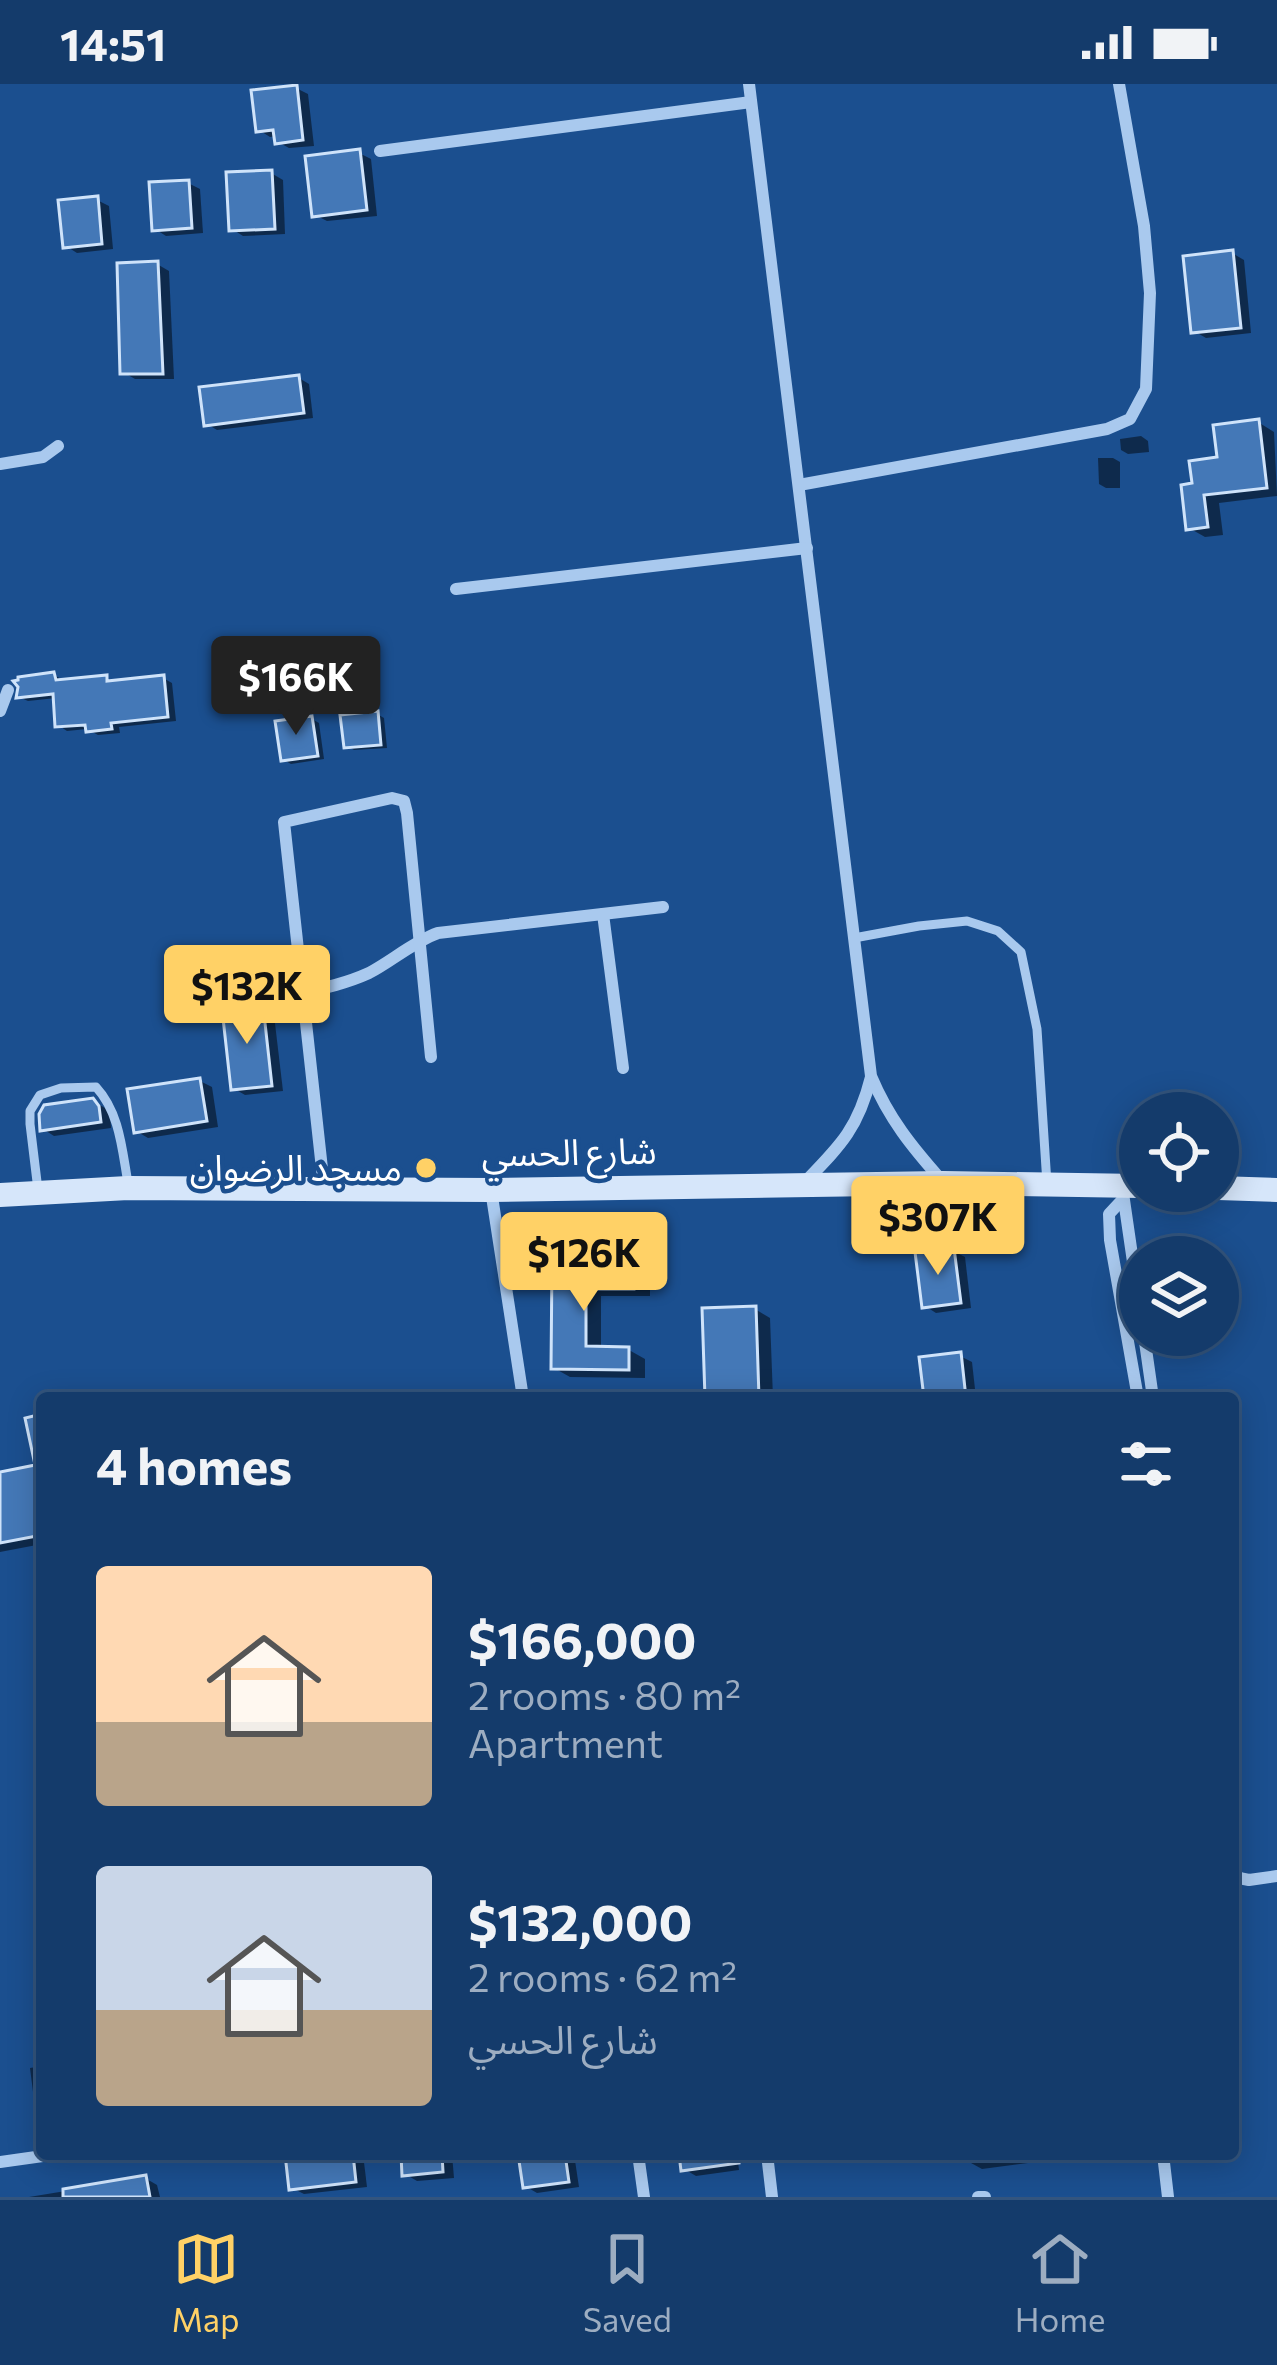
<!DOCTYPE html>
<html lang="en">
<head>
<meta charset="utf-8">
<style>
  body { margin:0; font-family:Commissioner,"Noto Sans Arabic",sans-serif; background:#214673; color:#f1f3f6; height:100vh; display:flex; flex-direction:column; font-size:45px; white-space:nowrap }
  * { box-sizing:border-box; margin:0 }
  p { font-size:39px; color:#9dadc1 }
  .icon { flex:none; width:66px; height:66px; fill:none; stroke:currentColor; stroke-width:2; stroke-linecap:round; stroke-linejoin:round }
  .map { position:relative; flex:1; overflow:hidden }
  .side { position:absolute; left:36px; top:1308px; width:1203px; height:768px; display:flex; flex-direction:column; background:#143b6b; border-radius:12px; box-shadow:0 6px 30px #0003,0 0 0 3px #33557e }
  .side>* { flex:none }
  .controls { position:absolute; left:1119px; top:1008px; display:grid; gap:24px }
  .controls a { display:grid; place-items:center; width:120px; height:120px; border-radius:50%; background:#143b6b; box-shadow:0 6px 30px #0003,0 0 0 3px #33557e; font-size:60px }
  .price { position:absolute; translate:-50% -102px; padding:0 27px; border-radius:12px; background:#ffd166; color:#111; font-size:39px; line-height:78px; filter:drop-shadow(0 3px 6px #0008) }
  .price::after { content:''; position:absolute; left:50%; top:72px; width:36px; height:27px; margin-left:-18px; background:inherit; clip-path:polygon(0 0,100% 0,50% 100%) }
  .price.current { background:#222; color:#fff }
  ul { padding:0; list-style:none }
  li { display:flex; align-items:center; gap:36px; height:300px; padding:0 60px }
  li span { display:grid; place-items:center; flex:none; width:336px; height:240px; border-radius:12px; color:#555 }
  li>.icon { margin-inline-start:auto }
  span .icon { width:144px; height:144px; fill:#fffc; stroke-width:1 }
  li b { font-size:51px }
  h2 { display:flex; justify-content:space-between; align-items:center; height:144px; padding:0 60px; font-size:51px }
  .status { display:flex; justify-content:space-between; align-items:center; height:84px; padding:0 60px; background:#143b6b; direction:ltr }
  .status svg { height:33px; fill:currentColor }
  .menu { display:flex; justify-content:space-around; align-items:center; height:168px; border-top:3px solid #33557e; background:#143b6b; font-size:33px; color:#9dadc1 }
  .menu a { display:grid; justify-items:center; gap:6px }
  .menu .current { color:#ffd166 }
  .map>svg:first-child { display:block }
  .shadow { fill:#0007 }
  .building { fill:#4478b7; stroke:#cfe3fa; stroke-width:3 }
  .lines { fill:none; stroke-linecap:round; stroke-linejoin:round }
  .lane { stroke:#a9c9ee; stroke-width:9 }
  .street { stroke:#a9c9ee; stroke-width:12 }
  .secondary { stroke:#d6e6fa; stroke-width:24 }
  .poi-dot { fill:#ffd166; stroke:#1b4f8f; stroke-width:4.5 }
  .labels { text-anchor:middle; stroke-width:9; stroke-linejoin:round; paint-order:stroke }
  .street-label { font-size:36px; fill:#fff; stroke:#1b4f8f }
  .poi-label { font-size:36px; fill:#fff; stroke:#1b4f8f; text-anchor:end }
</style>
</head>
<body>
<div class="status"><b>14:51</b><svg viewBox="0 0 49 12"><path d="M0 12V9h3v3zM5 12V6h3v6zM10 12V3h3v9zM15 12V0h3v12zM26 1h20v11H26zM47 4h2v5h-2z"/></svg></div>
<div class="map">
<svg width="1277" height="2113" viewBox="0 0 1277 2113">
  <rect width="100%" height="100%" fill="#1b4f8f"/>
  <!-- shadow -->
  <g class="shadow">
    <polygon points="296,4 308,10 314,62 289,64 278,58 277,52 270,53 259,46"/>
    <polygon points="359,69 371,75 377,132 327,137 315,131"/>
    <polygon points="271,89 283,96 285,150 243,152 232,145"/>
    <polygon points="188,99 200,105 203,149 166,152 155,145"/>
    <polygon points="97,116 109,122 113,165 77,169 66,162"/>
    <polygon points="1232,169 1244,176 1251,249 1206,254 1194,247"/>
    <polygon points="157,180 169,187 174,295 135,295 123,288"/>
    <polygon points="299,294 309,300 313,334 217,346 207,340"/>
    <polygon points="1258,338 1274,348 1277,412 1219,419 1223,451 1205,453 1189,444 1195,402"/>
    <polygon points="1141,352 1148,357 1149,368 1128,370 1121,366 1120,355"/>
    <polygon points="1098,374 1113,374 1120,378 1120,404 1106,404 1099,400"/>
    <polygon points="54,591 63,596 106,594 116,599 163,594 172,599 176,637 119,643 120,649 98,651 87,645 67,647 58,641 56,614 28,617 19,613"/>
    <polygon points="377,630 384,634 387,664 354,666 347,662"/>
    <polygon points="312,635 319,639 324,675 291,680 284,676"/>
    <polygon points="263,924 274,931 283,1007 245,1011 233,1004"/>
    <polygon points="200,997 212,1003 218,1043 148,1054 136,1047"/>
    <polygon points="93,1017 105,1024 110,1031 111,1044 54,1052 43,1045"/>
    <polygon points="953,1167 965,1173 971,1224 936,1229 925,1222"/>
    <polygon points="555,1180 634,1181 650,1191 650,1212 601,1212 601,1266 629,1266 645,1275 645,1294 570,1293 554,1284"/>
    <polygon points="755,1225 770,1234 773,1314 708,1314"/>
    <polygon points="960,1272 972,1278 976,1314 927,1314"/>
    <polygon points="42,1333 42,1460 0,1468 0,1391 39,1384"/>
    <polygon points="42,1982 42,2013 33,2008 30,1984"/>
    <polygon points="288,2070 363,2070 367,2103 304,2110 292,2104"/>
    <polygon points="404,2070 452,2070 454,2094 417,2097 405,2090"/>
    <polygon points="521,2070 574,2070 579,2103 537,2109 525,2102"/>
    <polygon points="682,2070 737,2070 739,2086 696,2092 684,2085"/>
    <polygon points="969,2070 1026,2070 1028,2079 982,2085 971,2079"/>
    <polygon points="145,2094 157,2101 160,2113 29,2113"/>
  </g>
  <!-- building -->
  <g class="building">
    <polygon points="297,1 303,56 275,60 273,46 256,48 251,6"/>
    <polygon points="360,65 367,126 312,133 305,72"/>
    <polygon points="272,86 275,145 229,147 226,88"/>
    <polygon points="189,96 192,144 152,147 149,98"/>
    <polygon points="98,112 102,160 63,164 58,116"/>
    <polygon points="1233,166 1241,244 1191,249 1183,172"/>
    <polygon points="158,177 163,290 120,290 117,179"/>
    <polygon points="299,291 304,329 204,342 199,303"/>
    <polygon points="1259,335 1267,404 1204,411 1208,443 1186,446 1181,401 1192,399 1189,377 1217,373 1213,341"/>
    <polygon points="54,588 56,596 107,591 107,597 164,591 168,633 111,639 112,645 86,648 85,641 55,643 53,610 16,614 18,603 13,597 18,596 18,593"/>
    <polygon points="378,627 381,661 344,664 340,631"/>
    <polygon points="312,632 318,672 281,677 275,637"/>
    <polygon points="263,921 272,1002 231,1006 222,925"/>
    <polygon points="200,994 207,1037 134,1049 127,1005"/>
    <polygon points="93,1014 99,1022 101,1038 40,1047 39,1030 44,1021"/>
    <polygon points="954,1164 961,1219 922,1224 915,1168"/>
    <polygon points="552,1177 635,1178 634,1205 586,1205 586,1262 629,1263 629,1286 551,1285"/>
    <polygon points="756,1222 759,1314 705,1314 702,1224"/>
    <polygon points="961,1268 966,1314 924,1314 919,1273"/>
    <polygon points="42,1330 42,1451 0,1459 0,1388 35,1381 25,1334"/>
    <polygon points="285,2070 353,2070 356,2098 289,2106"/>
    <polygon points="401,2070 442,2070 443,2088 402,2092"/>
    <polygon points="518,2070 565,2070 569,2098 523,2104"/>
    <polygon points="679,2070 738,2070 739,2079 681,2087"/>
    <polygon points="146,2091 150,2113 63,2113 63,2105"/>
  </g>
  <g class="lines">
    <!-- lane -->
    <g class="lane">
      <polyline points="854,854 919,842 967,837 998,847 1021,868 1037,945 1047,1100"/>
      <path d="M38,1106L30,1040V1027L40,1011L61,1004L96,1003C120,1029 122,1066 128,1099"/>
    </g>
    <!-- street -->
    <g class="street">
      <path d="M749,0L871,992C889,1035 912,1063 943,1098"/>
      <polyline points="380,67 751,18"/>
      <polyline points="0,380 43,373 58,362"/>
      <polyline points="799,401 1107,345 1130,335 1146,305 1150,209 1144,142 1119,0"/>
      <polyline points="456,505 807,464"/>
      <polyline points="0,627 8,606"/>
      <polyline points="603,830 623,984"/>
      <path d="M302,909C325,904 347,899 369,889C392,877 413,858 438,849L663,823"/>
      <path d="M804,1099C840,1062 858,1045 871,993"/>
      <polyline points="324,1103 284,738 392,714 404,717 407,729 431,973"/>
      <polyline points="491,1106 523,1314"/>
      <polyline points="1123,1109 1140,1226"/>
      <polyline points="1123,1115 1109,1130 1110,1156 1138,1314"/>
      <polyline points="1144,1251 1153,1314"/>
      <polyline points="1233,1785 1239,1794 1249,1796 1277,1792"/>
      <polyline points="638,2070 644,2113"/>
      <polyline points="767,2070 772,2113"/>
      <polyline points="1163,2070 1168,2113"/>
      <polyline points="0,2078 57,2070"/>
      <polyline points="978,2113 985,2113"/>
    </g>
    <!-- secondary -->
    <g class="secondary">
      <polyline points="1218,1104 1277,1106"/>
      <polyline points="0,1111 128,1104 491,1106 943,1099 1140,1102"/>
    </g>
  </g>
  <!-- markers -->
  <circle class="poi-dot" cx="426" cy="1084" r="12"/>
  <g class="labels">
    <!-- street labels -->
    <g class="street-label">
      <text transform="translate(569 1068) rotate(-1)" y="13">شارع الحسي</text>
    </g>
    <!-- poi labels -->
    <g class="poi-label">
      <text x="402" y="1097">مسجد الرضوان</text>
    </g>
  </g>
</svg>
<div class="controls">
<a><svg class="icon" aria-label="locate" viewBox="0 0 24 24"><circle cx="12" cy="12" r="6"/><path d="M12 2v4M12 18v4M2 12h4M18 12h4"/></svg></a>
<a><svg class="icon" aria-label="layers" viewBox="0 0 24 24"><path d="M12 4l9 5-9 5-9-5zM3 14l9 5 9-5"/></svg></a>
</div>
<b class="price current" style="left:296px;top:654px">$166K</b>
<b class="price" style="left:247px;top:963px">$132K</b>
<b class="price" style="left:938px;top:1194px">$307K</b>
<b class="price" style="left:584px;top:1230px">$126K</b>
<section class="side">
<h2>4 homes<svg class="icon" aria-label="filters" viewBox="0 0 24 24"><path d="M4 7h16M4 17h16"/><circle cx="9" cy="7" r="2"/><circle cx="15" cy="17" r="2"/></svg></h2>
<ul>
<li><span style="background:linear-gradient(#ffd9b3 65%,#b9a48a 0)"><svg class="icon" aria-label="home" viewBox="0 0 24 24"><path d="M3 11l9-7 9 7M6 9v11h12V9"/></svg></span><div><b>$166,000</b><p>2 rooms · 80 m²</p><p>Apartment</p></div></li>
<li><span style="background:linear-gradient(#c9d6e8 60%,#b9a48a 0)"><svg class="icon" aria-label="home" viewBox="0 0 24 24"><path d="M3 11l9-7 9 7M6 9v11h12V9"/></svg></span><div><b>$132,000</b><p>2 rooms · 62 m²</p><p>شارع الحسي</p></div></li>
</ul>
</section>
</div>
<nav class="menu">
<a class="current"><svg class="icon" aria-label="map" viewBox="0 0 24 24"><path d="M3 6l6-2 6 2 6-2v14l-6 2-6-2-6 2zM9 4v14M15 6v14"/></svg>Map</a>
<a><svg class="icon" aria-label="saved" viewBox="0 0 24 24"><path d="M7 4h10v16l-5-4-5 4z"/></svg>Saved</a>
<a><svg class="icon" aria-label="home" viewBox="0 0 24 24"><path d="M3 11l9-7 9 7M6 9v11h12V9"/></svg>Home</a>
</nav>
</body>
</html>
